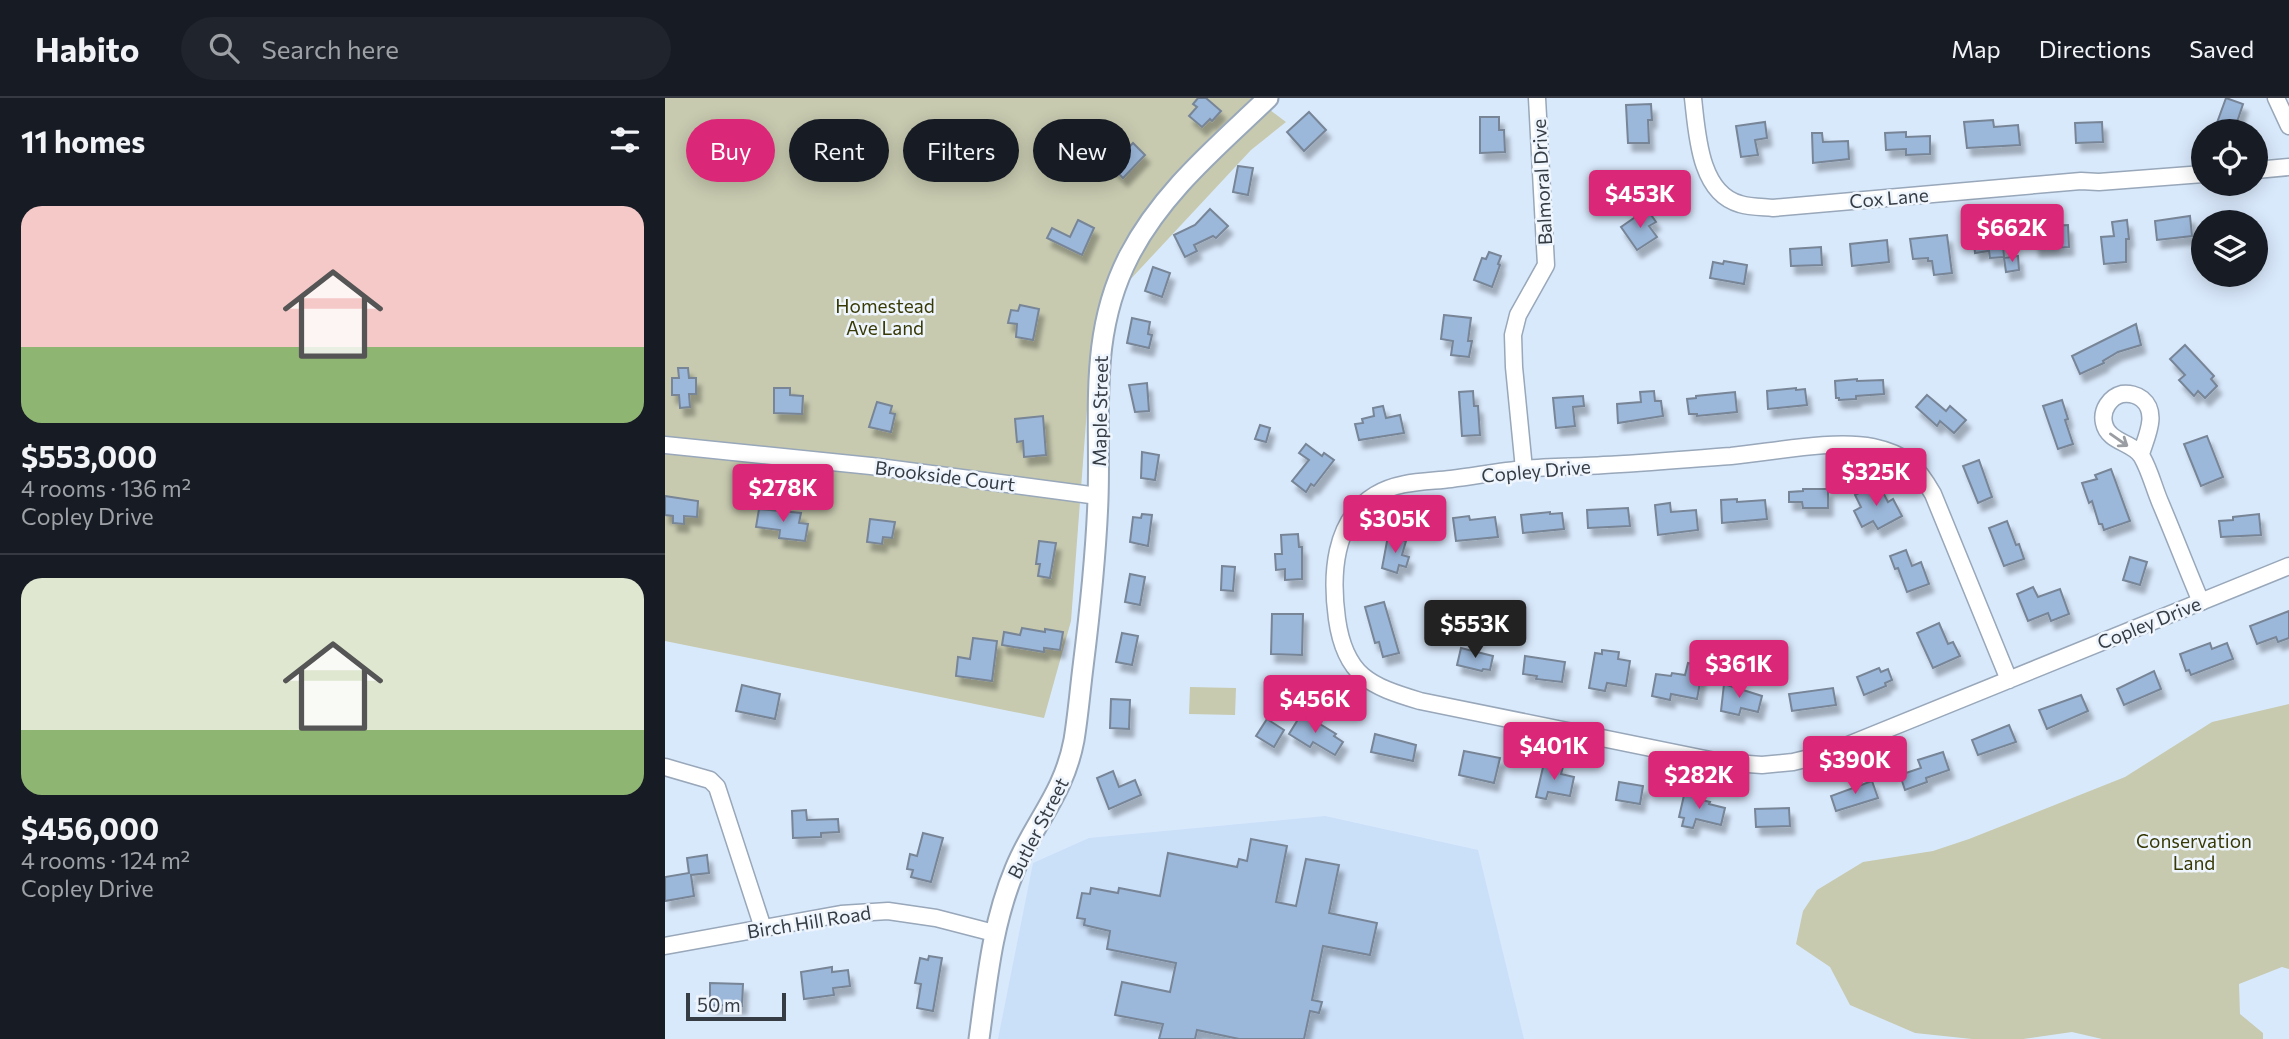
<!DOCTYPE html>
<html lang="en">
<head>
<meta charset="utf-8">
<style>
  body { margin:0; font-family:Commissioner,sans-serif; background:#20242c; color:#f1f3f6; height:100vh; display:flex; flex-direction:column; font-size:26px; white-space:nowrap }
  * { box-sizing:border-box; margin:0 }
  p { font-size:23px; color:#9ea1a6 }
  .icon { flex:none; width:38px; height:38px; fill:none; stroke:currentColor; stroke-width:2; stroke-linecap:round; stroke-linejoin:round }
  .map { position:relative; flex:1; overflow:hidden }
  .side { display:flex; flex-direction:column; background:#171b24; width:665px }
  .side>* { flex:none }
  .guide { position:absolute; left:21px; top:21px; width:665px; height:63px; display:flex; gap:14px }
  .tools { position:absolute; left:1526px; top:21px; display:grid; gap:14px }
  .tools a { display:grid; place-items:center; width:77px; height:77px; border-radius:50%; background:#171b24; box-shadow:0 4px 18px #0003; font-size:35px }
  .scale { position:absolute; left:21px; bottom:18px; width:100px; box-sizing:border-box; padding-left:7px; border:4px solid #363c44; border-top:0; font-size:19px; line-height:24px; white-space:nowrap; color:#363c44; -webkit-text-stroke:5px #eff5fd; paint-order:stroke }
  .price { position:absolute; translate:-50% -60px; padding:0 16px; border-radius:7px; background:#db2777; color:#fff; font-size:23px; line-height:46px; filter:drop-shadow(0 2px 4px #0008) }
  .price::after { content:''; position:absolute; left:50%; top:42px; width:21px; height:16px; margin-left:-10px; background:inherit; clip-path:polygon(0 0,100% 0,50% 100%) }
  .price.on { background:#222; color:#fff }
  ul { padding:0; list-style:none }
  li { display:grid; align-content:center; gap:14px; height:371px; padding:0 21px }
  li+li { border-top:2px solid #363941 }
  li span { display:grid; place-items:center; height:217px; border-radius:21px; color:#555 }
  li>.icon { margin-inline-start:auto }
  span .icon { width:126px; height:126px; fill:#fffc; stroke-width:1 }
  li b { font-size:30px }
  h2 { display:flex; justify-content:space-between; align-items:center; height:84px; padding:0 21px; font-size:30px }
  .pill { padding:0 24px; border-radius:32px; background:#171b24; box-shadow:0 4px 18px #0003; font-size:24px; line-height:63px }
  .pill.on { background:#db2777; color:#fff }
  header { display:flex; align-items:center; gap:42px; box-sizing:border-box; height:98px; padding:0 35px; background:#171b24; border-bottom:2px solid #363941 }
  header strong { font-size:33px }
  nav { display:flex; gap:38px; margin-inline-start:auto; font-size:24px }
  .search { width:490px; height:63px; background:#20242c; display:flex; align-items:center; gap:18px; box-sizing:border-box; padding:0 24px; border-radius:38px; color:#9ea1a6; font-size:26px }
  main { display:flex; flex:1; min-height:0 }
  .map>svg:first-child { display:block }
  .built { fill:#cadff8 }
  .green { fill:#c7caaf }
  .building { fill:#9bb7d9; stroke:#778597; stroke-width:2; filter:url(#shadow) }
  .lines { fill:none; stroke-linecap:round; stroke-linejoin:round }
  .minor-casing { stroke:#98a7b9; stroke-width:19 }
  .tertiary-casing { stroke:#98a7b9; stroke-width:23 }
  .minor { stroke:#fff; stroke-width:16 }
  .tertiary { stroke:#fff; stroke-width:19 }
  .oneway { stroke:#9a9ea2 }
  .labels { text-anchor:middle; stroke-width:5; stroke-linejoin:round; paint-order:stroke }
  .street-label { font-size:19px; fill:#363c44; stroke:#eff5fd }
  .park-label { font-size:19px; fill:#383a05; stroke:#eff5fd }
</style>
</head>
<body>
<header>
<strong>Habito</strong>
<div class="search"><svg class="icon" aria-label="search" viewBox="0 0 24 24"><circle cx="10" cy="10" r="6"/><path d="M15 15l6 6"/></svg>Search here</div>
<nav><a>Map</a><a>Directions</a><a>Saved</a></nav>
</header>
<main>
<section class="side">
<h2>11 homes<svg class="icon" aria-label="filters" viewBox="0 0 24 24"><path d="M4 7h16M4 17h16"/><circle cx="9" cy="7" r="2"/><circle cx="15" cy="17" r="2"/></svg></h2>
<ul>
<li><span style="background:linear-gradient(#f6c9c9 65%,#8fb573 0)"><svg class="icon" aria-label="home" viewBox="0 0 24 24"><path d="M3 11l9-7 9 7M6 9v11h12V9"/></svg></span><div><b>$553,000</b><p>4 rooms · 136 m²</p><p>Copley Drive</p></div></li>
<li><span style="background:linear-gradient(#dfe7d0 70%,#8fb573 0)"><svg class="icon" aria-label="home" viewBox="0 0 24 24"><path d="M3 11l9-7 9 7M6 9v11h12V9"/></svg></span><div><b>$456,000</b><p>4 rooms · 124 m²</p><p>Copley Drive</p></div></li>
</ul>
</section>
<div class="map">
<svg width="1624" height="941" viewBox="0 0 1624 941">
  <defs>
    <filter id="shadow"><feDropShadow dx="4.5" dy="8" stdDeviation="2" flood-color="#0004"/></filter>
  </defs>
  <rect width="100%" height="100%" fill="#d9e9fc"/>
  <!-- built -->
  <polygon class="built" points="660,718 813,752 859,941 333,941 368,765 424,740"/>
  <!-- green -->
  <g class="green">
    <polygon points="0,0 589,0 621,24 586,52 462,185 423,298 406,523 379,620 0,543"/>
    <polygon points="525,589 571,590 570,617 524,616"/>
    <polygon points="1624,606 1624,871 1617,869 1574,886 1575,916 1598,935 1598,941 1437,941 1407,934 1358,941 1307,941 1250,935 1185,907 1165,869 1131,846 1138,813 1152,792 1198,764 1268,753 1304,741 1460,679 1547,624"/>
  </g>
  <!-- building -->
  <g class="building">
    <polygon points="533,0 541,0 556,13 547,23 545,21 537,29 524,18 532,9 528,6"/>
    <polygon points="1561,0 1578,6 1569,33 1549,33"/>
    <polygon points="986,6 987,22 983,22 984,45 963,45 961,7"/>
    <polygon points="644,14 661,32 639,53 622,34"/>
    <polygon points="815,19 834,19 834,32 839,32 840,54 815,55"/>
    <polygon points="1328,22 1329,29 1353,27 1355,47 1302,50 1299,24"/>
    <polygon points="1100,24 1102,40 1090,42 1093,57 1076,59 1071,28"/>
    <polygon points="1437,24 1438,44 1411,45 1410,25"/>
    <polygon points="1241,34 1241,39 1265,38 1265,56 1241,57 1241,51 1221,52 1220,35"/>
    <polygon points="1147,35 1157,35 1158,44 1183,43 1184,61 1148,65"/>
    <polygon points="468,45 480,57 458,80 446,68"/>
    <polygon points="573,68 588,70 583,97 568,94"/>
    <polygon points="545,111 563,128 551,140 548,138 529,147 532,153 520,159 509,137 530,127"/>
    <polygon points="982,111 991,124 984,128 992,139 972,152 956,129"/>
    <polygon points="1525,118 1527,138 1492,142 1490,123"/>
    <polygon points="413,122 429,130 417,157 382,140 387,130 405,139"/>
    <polygon points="1462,122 1464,141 1461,141 1461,164 1439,166 1436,139 1449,138 1447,124"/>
    <polygon points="1403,127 1404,149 1370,151 1369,135 1383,134 1383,128"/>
    <polygon points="1323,135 1323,137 1337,135 1339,159 1325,160 1324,153 1310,155 1308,136"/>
    <polygon points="1282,137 1287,175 1269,177 1267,163 1263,163 1263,160 1248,161 1245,141"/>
    <polygon points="1222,142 1224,164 1187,168 1185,146"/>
    <polygon points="1156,149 1157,167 1126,168 1125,151"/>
    <polygon points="824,154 836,158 833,166 835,167 827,189 809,182 817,160 821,161"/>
    <polygon points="1353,158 1354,172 1341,174 1339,160"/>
    <polygon points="1059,163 1082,167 1079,186 1045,180 1048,164 1058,166"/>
    <polygon points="488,169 505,175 497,199 480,193"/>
    <polygon points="355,207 374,211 368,242 351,239 352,226 343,225 346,212 353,213"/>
    <polygon points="779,217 806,220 803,243 807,243 804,259 786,257 788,243 776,241"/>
    <polygon points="467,220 485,224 483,236 487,237 484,250 462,245"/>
    <polygon points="1471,226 1476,247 1453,254 1438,263 1439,265 1415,276 1407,258"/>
    <polygon points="1520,247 1549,278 1546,281 1552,288 1540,300 1533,293 1529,298 1514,282 1520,277 1505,261"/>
    <polygon points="13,270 23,270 24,280 31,280 31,296 24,296 25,309 15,310 14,297 7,297 7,280 14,280"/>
    <polygon points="1192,281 1192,283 1218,282 1219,296 1191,298 1191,301 1174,302 1174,300 1171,300 1170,283"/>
    <polygon points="482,285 484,313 470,314 464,287"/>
    <polygon points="109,290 125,290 125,297 138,298 137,316 109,315"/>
    <polygon points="1131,290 1131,292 1140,291 1142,307 1103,311 1102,293"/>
    <polygon points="808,293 809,308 813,308 815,337 797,338 794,294"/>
    <polygon points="989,293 990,303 996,303 998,318 953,325 952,306 976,304 975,294"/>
    <polygon points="1070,294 1072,314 1032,318 1032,316 1024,316 1022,301 1031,300 1031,298"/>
    <polygon points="1262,297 1281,313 1285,308 1301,322 1289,335 1275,323 1272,328 1251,309"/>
    <polygon points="918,298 919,308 908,309 910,328 891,330 888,300"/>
    <polygon points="1397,302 1403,321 1400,322 1408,346 1393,351 1378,308"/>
    <polygon points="212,304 227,308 225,315 230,316 226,334 204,329"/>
    <polygon points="718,308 721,320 735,317 739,335 694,342 690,326 698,325 697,321 709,318 708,310"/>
    <polygon points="378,318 381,357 359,359 358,343 352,344 350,321"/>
    <polygon points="595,327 605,330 601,344 590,341"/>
    <polygon points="1542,338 1558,379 1536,388 1519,346"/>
    <polygon points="641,346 657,358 659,355 669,362 649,388 646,386 641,394 627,383 644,362 634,355"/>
    <polygon points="477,354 494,357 490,382 476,380"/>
    <polygon points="1314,362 1327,399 1313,405 1298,368"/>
    <polygon points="1446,371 1465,423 1439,432 1437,426 1434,426 1427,403 1424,405 1417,385 1432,381 1430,377"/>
    <polygon points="1213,385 1223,404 1228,401 1237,418 1213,431 1208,423 1197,429 1189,413 1196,409 1190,397"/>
    <polygon points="1138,391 1163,391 1163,410 1138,410 1137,404 1124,404 1124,394 1138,393"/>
    <polygon points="0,398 33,403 32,419 19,418 19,426 8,425 8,418 0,417"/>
    <polygon points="1072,401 1072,404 1100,402 1102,421 1057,425 1056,402"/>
    <polygon points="1005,405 1006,414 1031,412 1033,432 993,437 990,407"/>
    <polygon points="963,410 965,428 923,430 922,412"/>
    <polygon points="94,411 136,415 134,425 143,426 140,443 114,440 115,432 91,429"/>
    <polygon points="885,414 885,416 897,415 899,431 858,435 856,417"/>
    <polygon points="477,416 487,417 483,448 465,444 468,419 476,420"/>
    <polygon points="1594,416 1596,437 1556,439 1554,423 1568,422 1568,419"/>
    <polygon points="804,418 805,422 830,419 833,439 791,443 788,420"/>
    <polygon points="205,421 230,424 227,440 218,439 217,446 202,444"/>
    <polygon points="1342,423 1351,447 1354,446 1359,461 1339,468 1324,430"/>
    <polygon points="633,436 634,449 637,449 637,481 620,482 620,471 611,472 610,456 617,456 616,437"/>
    <polygon points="723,438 741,443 737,457 744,459 741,469 734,467 732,475 717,470"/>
    <polygon points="374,443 391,445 385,480 373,478 375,466 371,466"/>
    <polygon points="1241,452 1247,468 1256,464 1264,486 1242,494 1233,470 1230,471 1225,458"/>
    <polygon points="1465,459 1482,464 1475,487 1458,482"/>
    <polygon points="557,468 570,469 568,493 556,492"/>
    <polygon points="465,476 480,479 475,507 460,504"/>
    <polygon points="1368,489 1373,499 1395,491 1404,516 1386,523 1383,515 1363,523 1352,496"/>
    <polygon points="719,504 734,555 718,559 714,544 710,545 700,509"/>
    <polygon points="1624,513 1624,540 1613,544 1611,539 1592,546 1585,528"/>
    <polygon points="607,516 638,516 637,557 606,556"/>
    <polygon points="1274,525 1283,546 1288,544 1295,558 1268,570 1252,535"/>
    <polygon points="357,530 380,534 380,531 398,534 395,552 379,550 379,554 337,547 339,534 355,537"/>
    <polygon points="457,535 473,538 467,567 451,564"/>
    <polygon points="308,540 332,543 327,583 291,578 293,559 305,561"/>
    <polygon points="1545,545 1547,551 1562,545 1568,561 1526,577 1524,572 1521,573 1515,556"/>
    <polygon points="796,550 828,558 825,572 818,571 817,573 792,567"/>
    <polygon points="937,552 954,554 953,561 965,563 961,588 942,585 940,593 924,590 930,555 937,556"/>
    <polygon points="860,558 900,564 897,584 871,581 872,578 858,576"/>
    <polygon points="1023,565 1038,568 1032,601 1006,596 1005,602 987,598 991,576 1006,578 1007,575 1020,577"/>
    <polygon points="1214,570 1216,574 1223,571 1227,582 1220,585 1221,588 1199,597 1192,579"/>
    <polygon points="1489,573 1496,591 1459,607 1452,591"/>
    <polygon points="1059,586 1097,598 1093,614 1076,610 1074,617 1056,613"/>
    <polygon points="77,587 115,596 110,621 71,613"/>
    <polygon points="1168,590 1171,607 1127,613 1124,596"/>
    <polygon points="1416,597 1423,613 1382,631 1374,612"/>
    <polygon points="446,601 465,602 464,631 445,630"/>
    <polygon points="637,615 671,636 669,638 678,644 670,657 648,644 645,649 624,636"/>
    <polygon points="602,621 619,632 609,649 591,638"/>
    <polygon points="1344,627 1351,644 1313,657 1307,642"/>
    <polygon points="710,636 751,647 748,663 706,654"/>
    <polygon points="799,653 835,660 829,685 794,677"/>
    <polygon points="1278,654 1284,672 1261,680 1262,684 1240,692 1235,677 1256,670 1253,662"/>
    <polygon points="879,665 898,669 896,676 909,679 905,698 883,694 881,701 871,699"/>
    <polygon points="448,673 454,689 470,682 476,697 444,711 432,680"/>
    <polygon points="1207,683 1213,700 1171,713 1166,698"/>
    <polygon points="954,684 978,688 975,706 951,702"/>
    <polygon points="1020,693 1034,696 1033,701 1045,704 1044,706 1060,710 1056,727 1031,721 1028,730 1017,728 1019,720 1014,719"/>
    <polygon points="1124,710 1125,728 1091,729 1090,711"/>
    <polygon points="141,712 142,722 173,721 174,734 156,735 156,739 128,740 127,713"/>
    <polygon points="258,735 278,740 266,784 246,779 248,772 242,771 245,756 252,758"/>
    <polygon points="586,741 622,748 611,804 631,808 641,761 674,767 664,815 712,825 705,857 658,848 647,902 657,904 654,915 645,913 639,941 574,941 532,932 530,941 494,941 498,926 450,917 457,884 505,894 511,865 442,851 445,833 419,827 420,821 412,820 417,795 425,796 426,790 453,795 454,790 495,798 503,755 572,769 574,761 582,763"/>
    <polygon points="42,757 44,775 26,777 29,798 0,803 0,779 24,775 22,760"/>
    <polygon points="264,858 277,860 268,913 252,910 256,886 250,885 255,860 263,862"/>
    <polygon points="167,869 167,874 183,872 185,888 168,890 169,897 139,901 136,874"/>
    <polygon points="45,885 78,886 77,908 45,907"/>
  </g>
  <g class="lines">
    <defs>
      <g id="minor">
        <path d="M1028,0C1032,34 1034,95 1075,106C1085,109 1098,109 1108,110L1416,83L1434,84L1538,76"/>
        <polyline points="1611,0 1624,28"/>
        <polyline points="1591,72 1624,69"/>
        <polyline points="0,347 206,368 433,398"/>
        <path d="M1476,356C1481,339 1494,315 1477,301C1472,297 1464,295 1457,296C1445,299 1436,312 1439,325C1443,345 1469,344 1477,359C1485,373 1489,390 1495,404C1509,437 1522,471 1536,504"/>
        <polyline points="859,371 849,269 848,237 853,217 881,167 872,0"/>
        <path d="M1344,582L1268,396C1252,368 1241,356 1208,349C1168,341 1108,354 1066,358C1024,361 981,365 939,367C913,369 886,368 860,371C835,373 811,378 786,381C760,384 733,383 710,397C668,423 666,478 672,521C680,578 705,588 755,603L1055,664L1097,667L1128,664L1161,656L1624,468"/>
        <polyline points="0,669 45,682 52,689 98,830"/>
        <polyline points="0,848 176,816 223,813 271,820 329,835"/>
      </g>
      <path id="tertiary" d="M314,941C322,883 327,826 350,771C369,724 399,696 409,642C413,618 415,593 418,569C425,513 431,457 433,401C436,316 423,237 464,158C497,94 552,49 603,0"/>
    </defs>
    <!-- minor casing -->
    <use href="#minor" class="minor-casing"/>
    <!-- tertiary casing -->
    <use href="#tertiary" class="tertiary-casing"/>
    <!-- minor -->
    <use href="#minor" class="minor"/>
    <!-- tertiary -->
    <use href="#tertiary" class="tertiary"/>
  </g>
  <!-- one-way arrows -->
  <defs><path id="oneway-shaft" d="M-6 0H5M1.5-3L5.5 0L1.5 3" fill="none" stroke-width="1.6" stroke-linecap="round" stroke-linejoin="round" transform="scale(1.75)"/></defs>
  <use class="oneway" href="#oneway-shaft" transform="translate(1454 342) rotate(35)"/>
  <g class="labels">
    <!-- street labels -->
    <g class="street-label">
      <text transform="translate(877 84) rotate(-93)" y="7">Balmoral Drive</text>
      <text transform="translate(1224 100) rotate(-5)" y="7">Cox Lane</text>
      <text transform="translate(435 313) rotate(-89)" y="7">Maple Street</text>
      <text transform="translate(871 373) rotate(-5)" y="7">Copley Drive</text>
      <text transform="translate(280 378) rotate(7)" y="7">Brookside Court</text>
      <text transform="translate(1484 525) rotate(-22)" y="7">Copley Drive</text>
      <text transform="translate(373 730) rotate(-63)" y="7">Butler Street</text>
      <text transform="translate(144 824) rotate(-9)" y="7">Birch Hill Road</text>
    </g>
    <!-- park labels -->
    <g class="park-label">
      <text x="220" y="215">Homestead<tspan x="220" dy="22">Ave Land</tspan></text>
      <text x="1529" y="750">Conservation<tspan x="1529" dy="22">Land</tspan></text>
    </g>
  </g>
</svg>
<div class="tools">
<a><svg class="icon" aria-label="locate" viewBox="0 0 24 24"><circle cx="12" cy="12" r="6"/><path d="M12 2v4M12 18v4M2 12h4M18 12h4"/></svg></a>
<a><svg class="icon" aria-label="layers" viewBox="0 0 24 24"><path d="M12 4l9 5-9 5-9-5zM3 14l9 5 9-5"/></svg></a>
</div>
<div class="scale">50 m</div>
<b class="price" style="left:975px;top:132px">$453K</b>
<b class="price" style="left:1347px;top:166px">$662K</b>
<b class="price" style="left:1211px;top:410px">$325K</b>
<b class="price" style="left:118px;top:426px">$278K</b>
<b class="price" style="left:730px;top:457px">$305K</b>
<b class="price on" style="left:810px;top:562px">$553K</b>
<b class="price" style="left:1074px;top:602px">$361K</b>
<b class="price" style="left:650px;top:637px">$456K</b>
<b class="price" style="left:889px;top:684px">$401K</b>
<b class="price" style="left:1190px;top:698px">$390K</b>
<b class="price" style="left:1034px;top:713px">$282K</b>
<div class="guide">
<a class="pill on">Buy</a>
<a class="pill">Rent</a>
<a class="pill">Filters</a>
<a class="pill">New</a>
</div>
</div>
</main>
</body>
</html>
